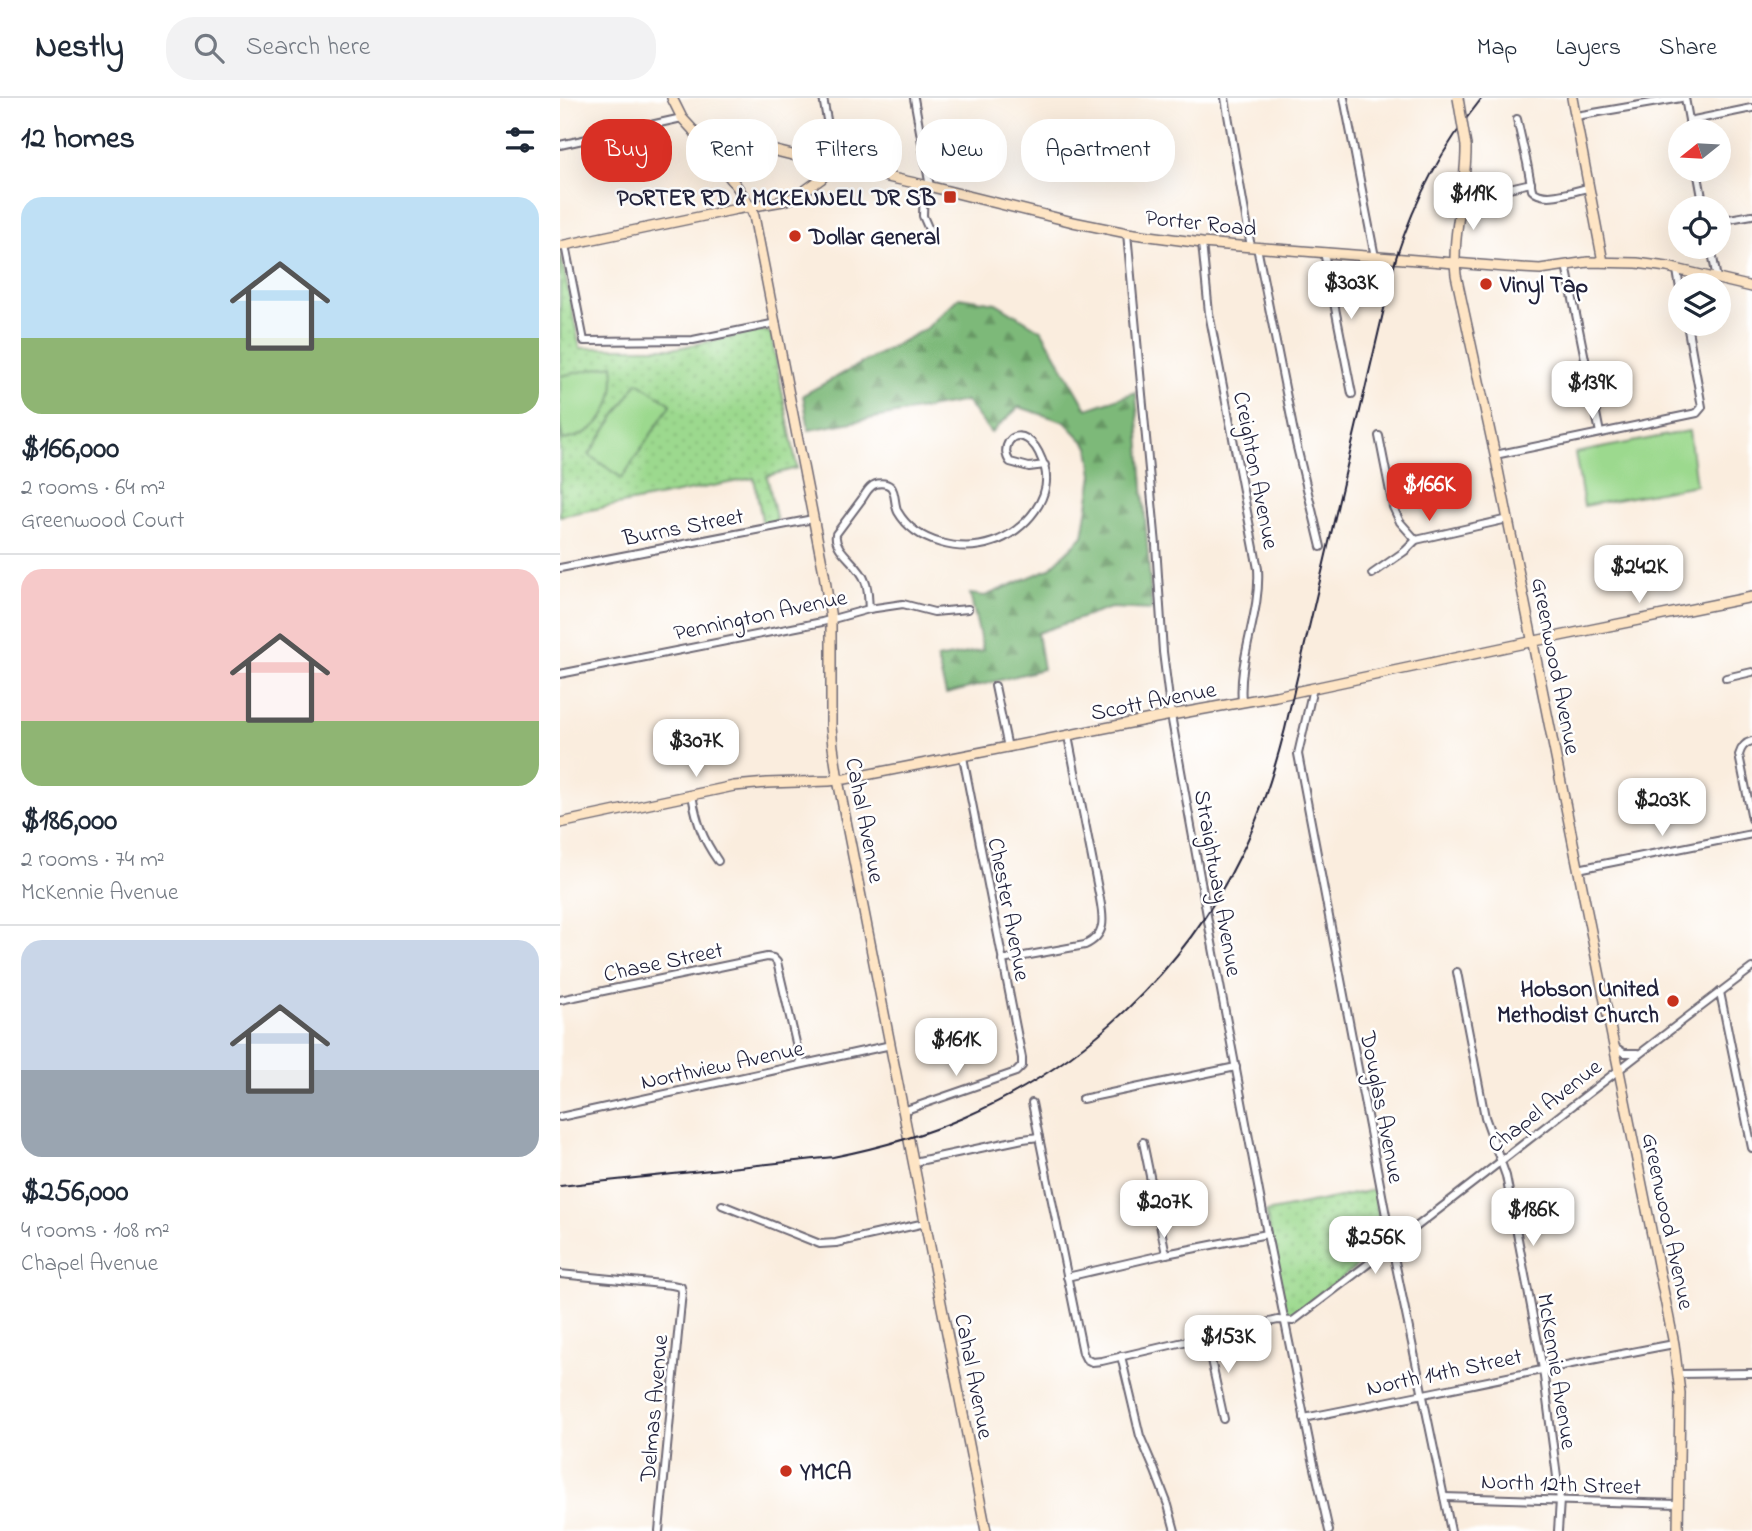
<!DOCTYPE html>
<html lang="en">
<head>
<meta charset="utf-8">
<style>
  body { margin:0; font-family:"Indie Flower",sans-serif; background:#f2f2f3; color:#1f2937; height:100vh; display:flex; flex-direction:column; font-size:26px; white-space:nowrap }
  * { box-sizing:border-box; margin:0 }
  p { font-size:23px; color:#747a83 }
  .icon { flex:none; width:38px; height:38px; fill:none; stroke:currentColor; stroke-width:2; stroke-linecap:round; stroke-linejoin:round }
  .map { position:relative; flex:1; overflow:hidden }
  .side { display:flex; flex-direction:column; background:#fff; width:560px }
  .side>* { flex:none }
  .banner { position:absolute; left:21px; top:21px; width:665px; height:63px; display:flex; gap:14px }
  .needle { width:46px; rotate:252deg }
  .buttons { position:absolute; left:1108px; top:21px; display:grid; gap:14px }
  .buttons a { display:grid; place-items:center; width:63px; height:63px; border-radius:50%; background:#fff; box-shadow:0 7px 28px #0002; font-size:35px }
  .price { position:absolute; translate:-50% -60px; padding:0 16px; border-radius:14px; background:#fff; color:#222; font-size:23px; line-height:46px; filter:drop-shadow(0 2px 4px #0008) }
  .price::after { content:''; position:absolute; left:50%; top:42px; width:21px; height:16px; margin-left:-10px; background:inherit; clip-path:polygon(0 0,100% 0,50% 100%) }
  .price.current { background:#d93025; color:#fff }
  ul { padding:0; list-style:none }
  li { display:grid; align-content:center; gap:14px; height:371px; padding:0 21px }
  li+li { border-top:2px solid #e0e1e3 }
  li span { display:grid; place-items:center; height:217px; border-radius:21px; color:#555 }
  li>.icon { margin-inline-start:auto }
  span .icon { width:126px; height:126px; fill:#fffc; stroke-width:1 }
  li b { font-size:30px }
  h2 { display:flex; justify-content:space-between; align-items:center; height:84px; padding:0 21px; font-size:30px }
  .tag { padding:0 24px; border-radius:28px; background:#fff; box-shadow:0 7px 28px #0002; font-size:24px; line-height:63px }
  .tag.current { background:#d93025; color:#fff }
  header { display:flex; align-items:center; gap:42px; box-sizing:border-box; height:98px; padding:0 35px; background:#fff; border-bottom:2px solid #e0e1e3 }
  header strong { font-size:33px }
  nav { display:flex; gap:38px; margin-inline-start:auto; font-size:24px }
  .search { width:490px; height:63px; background:#f2f2f3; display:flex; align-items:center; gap:18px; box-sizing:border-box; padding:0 24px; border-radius:28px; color:#747a83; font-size:26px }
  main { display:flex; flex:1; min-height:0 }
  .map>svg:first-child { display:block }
  .forest { fill:url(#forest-firs); stroke:#506e5a; stroke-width:2 }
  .park { fill:url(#park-dots); stroke:#5f7e64; stroke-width:2 }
  .garden { fill:#9cd98e; stroke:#5f7e64; stroke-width:2 }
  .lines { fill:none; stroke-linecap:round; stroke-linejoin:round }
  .street-casing { stroke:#6e6974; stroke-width:10 }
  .secondary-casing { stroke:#6e6974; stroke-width:12 }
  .street { stroke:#fff; stroke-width:6 }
  .secondary { stroke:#fee5c5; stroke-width:9 }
  .rail { stroke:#22223b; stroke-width:2 }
  .secondary-bridge-casing { stroke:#6e6974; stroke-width:12; stroke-linecap:butt }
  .secondary-bridge { stroke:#fee5c5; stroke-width:9 }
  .poi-dot { fill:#c8321e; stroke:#fff; stroke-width:2.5 }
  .labels { text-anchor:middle; stroke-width:5; stroke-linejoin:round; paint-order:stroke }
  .poi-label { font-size:23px; font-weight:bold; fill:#22223b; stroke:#fff; text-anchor:start }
  .street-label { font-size:23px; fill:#22223b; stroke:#fff }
</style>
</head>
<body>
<header>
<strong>Nestly</strong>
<div class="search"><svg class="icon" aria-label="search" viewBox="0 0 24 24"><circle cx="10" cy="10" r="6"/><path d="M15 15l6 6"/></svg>Search here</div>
<nav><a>Map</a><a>Layers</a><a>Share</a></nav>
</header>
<main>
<section class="side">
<h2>12 homes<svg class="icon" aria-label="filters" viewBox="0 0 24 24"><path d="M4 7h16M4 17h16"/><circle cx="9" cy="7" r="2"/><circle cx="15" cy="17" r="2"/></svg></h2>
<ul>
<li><span style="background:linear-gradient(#bfe0f5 65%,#8fb573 0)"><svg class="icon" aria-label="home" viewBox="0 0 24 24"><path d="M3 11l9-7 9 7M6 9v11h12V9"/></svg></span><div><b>$166,000</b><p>2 rooms · 64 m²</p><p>Greenwood Court</p></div></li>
<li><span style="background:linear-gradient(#f6c9c9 70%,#8fb573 0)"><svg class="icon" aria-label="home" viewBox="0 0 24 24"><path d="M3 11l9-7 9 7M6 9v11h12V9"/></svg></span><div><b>$186,000</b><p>2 rooms · 74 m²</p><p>McKennie Avenue</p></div></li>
<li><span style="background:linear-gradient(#c9d6e8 60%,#9aa5b1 0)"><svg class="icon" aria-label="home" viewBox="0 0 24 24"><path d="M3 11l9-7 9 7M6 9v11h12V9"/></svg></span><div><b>$256,000</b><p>4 rooms · 108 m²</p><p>Chapel Avenue</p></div></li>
</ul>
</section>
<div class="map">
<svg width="1192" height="1433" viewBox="0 0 1192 1433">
  <defs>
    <pattern id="forest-firs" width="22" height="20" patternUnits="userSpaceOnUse" patternTransform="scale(1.75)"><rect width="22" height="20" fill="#7db979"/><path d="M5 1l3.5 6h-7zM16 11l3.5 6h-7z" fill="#669664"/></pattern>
    <pattern id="park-dots" width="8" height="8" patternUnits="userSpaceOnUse" patternTransform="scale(1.75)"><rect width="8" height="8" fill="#9cd98e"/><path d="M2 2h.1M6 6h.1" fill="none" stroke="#86ba7b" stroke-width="1.8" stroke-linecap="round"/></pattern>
  </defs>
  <rect width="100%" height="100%" fill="#fff"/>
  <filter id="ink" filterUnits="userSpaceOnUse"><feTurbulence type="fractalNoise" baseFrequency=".0143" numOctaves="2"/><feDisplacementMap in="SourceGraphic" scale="14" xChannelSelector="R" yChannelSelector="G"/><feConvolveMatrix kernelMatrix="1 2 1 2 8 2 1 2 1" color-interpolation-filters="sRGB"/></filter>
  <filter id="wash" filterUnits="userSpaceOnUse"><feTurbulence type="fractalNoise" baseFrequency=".00686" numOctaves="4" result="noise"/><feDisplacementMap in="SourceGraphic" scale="28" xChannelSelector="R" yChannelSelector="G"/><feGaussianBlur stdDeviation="1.57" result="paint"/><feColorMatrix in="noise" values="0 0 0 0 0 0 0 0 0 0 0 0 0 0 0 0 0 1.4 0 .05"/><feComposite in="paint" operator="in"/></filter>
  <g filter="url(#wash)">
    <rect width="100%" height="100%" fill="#faedde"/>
    <!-- forest -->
    <polygon class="forest" points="399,199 436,205 482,233 527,311 576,294 592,512 551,510 477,535 483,571 386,596 377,561 423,552 410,496 425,498 489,471 523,438 533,377 529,349 505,324 459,309 431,335 406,303 249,332 243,297 367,230"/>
    <!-- park -->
    <g class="park">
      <polygon points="0,152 20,250 118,250 200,233 207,233 211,236 237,370 207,378 217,424 203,427 194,380 0,418"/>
      <polygon points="814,1092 824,1146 734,1218 726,1218 706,1114"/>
    </g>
    <!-- garden -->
    <g class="garden">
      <path d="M53,267C58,304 43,336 3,342L0,327V278Z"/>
      <polygon points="78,284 111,306 62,380 29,357"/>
      <polygon points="1129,333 1136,387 1024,408 1015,355"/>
    </g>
  </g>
  <g filter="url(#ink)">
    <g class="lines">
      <defs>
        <g id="street">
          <polyline points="263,0 272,49 273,67"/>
          <polyline points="354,0 370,89"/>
          <polyline points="665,0 691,149"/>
          <polyline points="784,0 815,159"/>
          <polyline points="1125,0 1131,33"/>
          <polyline points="1016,18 1121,0"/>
          <path d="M957,21L967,65L972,92C984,105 1012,93 1028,90"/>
          <polyline points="1129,23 1192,10"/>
          <polyline points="0,47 122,20"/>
          <polyline points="1137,72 1144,110"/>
          <polyline points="364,87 363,118 370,134"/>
          <polyline points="902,101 971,85"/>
          <polyline points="1158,123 1192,117"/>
          <polyline points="567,135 596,447 603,554 611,617 650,834 707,1136 752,1357 769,1433"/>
          <path d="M642,145L649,215L698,471C701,516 678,559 682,604"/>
          <polyline points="5,147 24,243 133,242 216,225"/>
          <polyline points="697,149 736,345 761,449"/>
          <polyline points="1151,149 1157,181"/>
          <polyline points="764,154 792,296"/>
          <polyline points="1006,167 1040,335"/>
          <polyline points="1117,172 1120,191"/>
          <polyline points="819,338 833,409 840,424 856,442"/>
          <polyline points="935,357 1137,315 1142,309 1127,226"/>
          <polyline points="0,470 253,421"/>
          <polyline points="812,476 845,453 856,442 948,421"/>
          <path d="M309,511C308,502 309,492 305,483C300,466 273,453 276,436C285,424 293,413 302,401C304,398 308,391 311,389C316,384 326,384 331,389C336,395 334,407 338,414C356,445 401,455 433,444C464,434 498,397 482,362C479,354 474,345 467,341C451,331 440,351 450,364L469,369L485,367"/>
          <polyline points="0,576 262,524 309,511 343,506 374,514 408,511"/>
          <polyline points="1166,580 1192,574"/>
          <polyline points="435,588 448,650"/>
          <polyline points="753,590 738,656 832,1149 891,1433"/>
          <path d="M1192,643C1184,645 1181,650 1179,657L1192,721"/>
          <path d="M132,697C137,725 142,740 158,763"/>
          <polyline points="1018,771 1192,736"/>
          <path d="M442,862L525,847C546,837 544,822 540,801L508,638"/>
          <polyline points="897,874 925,1019 946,1078 983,1271 1000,1402 998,1433"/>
          <polyline points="1160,894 1192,1050"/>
          <polyline points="0,902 207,859 213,860 217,864 241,966"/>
          <polyline points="1055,949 1064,955 1077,955"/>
          <polyline points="522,1001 676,969"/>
          <path d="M472,1005L523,1255L526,1261L532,1264L542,1263L718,1222L733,1223C887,1107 1038,986 1192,870"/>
          <polyline points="343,1013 456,974 462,968 462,960 403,659"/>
          <polyline points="0,1019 331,947"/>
          <polyline points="583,1044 606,1156"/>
          <polyline points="354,1064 463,1041 479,1039"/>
          <polyline points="162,1107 260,1146 276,1145 365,1125"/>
          <polyline points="0,1176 112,1187 121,1189 122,1194 99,1433"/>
          <polyline points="507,1179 606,1156 707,1136"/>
          <polyline points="646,1239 664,1321"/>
          <polyline points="561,1258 580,1338 595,1373 608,1407 615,1433"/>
          <polyline points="1119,1276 1192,1275"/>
          <path d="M744,1320C868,1296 991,1269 1114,1246"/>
          <polyline points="884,1399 1118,1406"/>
        </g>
        <g id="secondary">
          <polyline points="112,0 122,20 134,33 273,67 364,87 513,124 567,135 642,145 945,169 980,171 1028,164 1077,165 1107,169 1192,189"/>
          <polyline points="1012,0 1043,164"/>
          <path d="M134,33C152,61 182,88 194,118L264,475L271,521V629L273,649L278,682L426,1433"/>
          <path d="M906,48C907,91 891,136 896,177L935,357L1114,1246L1120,1295L1118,1433"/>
          <polyline points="0,148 177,111 223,103 236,99 261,81 273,67"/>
          <polyline points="0,725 174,688 207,685 269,683 285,681 611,617 716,598 965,545 1192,499"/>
        </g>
      </defs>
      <!-- street casing -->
      <use href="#street" class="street-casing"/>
      <!-- secondary casing -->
      <use href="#secondary" class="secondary-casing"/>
      <!-- street -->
      <use href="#street" class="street"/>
      <!-- secondary -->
      <use href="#secondary" class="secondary"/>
      <!-- rail -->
      <path class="rail" d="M0,1088L273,1059C318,1050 364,1037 405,1019C523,968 625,872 681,756C701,716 714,674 725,631L836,160C856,99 882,50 922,0"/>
      <defs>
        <polyline id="secondary-bridge" points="898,0 906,48"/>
      </defs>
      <!-- secondary-bridge casing -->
      <use href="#secondary-bridge" class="secondary-bridge-casing"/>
      <!-- secondary-bridge -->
      <use href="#secondary-bridge" class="secondary-bridge"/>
    </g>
  </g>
  <!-- markers -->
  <g class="poi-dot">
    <rect x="383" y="92" width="14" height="14" rx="3.5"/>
    <circle cx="235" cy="138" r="7"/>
    <circle cx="926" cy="186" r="7"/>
    <circle cx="1113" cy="903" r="7"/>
    <circle cx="226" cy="1373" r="7"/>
  </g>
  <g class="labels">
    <!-- poi labels -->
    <g class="poi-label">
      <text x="376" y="107" text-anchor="end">PORTER RD &amp; MCKENNELL DR SB</text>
      <text x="249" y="146">Dollar General</text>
      <text x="940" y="194">Vinyl Tap</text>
      <text x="1099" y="898" text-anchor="end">Hobson United<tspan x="1099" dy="26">Methodist Church</tspan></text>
      <text x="240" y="1381">YMCA</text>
    </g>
    <!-- street labels -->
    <g class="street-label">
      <text transform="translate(641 124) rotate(6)" y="8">Porter Road</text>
      <text transform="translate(697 372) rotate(79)" y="8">Creighton Avenue</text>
      <text transform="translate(123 428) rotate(-11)" y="8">Burns Street</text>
      <text transform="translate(200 516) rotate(-12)" y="8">Pennington Avenue</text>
      <text transform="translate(997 568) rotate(79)" y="8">Greenwood Avenue</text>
      <text transform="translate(593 602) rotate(-11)" y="8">Scott Avenue</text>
      <text transform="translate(306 722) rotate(79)" y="8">Cahal Avenue</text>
      <text transform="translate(659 785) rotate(80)" y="8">Straightway Avenue</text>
      <text transform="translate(450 811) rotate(79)" y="8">Chester Avenue</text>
      <text transform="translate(103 863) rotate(-12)" y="8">Chase Street</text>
      <text transform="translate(162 966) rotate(-12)" y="8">Northview Avenue</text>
      <text transform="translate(984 1007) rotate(-38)" y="8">Chapel Avenue</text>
      <text transform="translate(823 1009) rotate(79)" y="8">Douglas Avenue</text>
      <text transform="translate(1109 1123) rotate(78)" y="8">Greenwood Avenue</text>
      <text transform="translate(884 1273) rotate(-12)" y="8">North 14th Street</text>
      <text transform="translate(998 1273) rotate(81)" y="8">McKennie Avenue</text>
      <text transform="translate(415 1278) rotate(79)" y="8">Cahal Avenue</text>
      <text transform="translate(93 1310) rotate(-85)" y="8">Delmas Avenue</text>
      <text transform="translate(1001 1385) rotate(2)" y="8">North 12th Street</text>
    </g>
  </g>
</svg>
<div class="buttons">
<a><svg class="needle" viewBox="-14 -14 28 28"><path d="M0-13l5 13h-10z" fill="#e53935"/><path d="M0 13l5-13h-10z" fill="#747a83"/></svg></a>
<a><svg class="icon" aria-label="locate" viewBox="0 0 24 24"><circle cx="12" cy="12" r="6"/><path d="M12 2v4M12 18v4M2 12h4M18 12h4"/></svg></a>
<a><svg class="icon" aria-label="layers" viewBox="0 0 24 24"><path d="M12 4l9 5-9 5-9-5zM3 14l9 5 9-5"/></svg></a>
</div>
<b class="price" style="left:913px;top:134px">$119K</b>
<b class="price" style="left:791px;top:223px">$303K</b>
<b class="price" style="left:1032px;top:323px">$139K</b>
<b class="price current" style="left:869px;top:425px">$166K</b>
<b class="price" style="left:1079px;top:507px">$242K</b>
<b class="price" style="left:136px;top:681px">$307K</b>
<b class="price" style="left:1102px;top:740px">$203K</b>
<b class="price" style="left:396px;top:980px">$161K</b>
<b class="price" style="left:604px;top:1142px">$207K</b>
<b class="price" style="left:973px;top:1150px">$186K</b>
<b class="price" style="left:815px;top:1178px">$256K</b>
<b class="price" style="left:668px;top:1277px">$153K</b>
<div class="banner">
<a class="tag current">Buy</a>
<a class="tag">Rent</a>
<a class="tag">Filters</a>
<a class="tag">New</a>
<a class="tag">Apartment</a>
</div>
</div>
</main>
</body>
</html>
